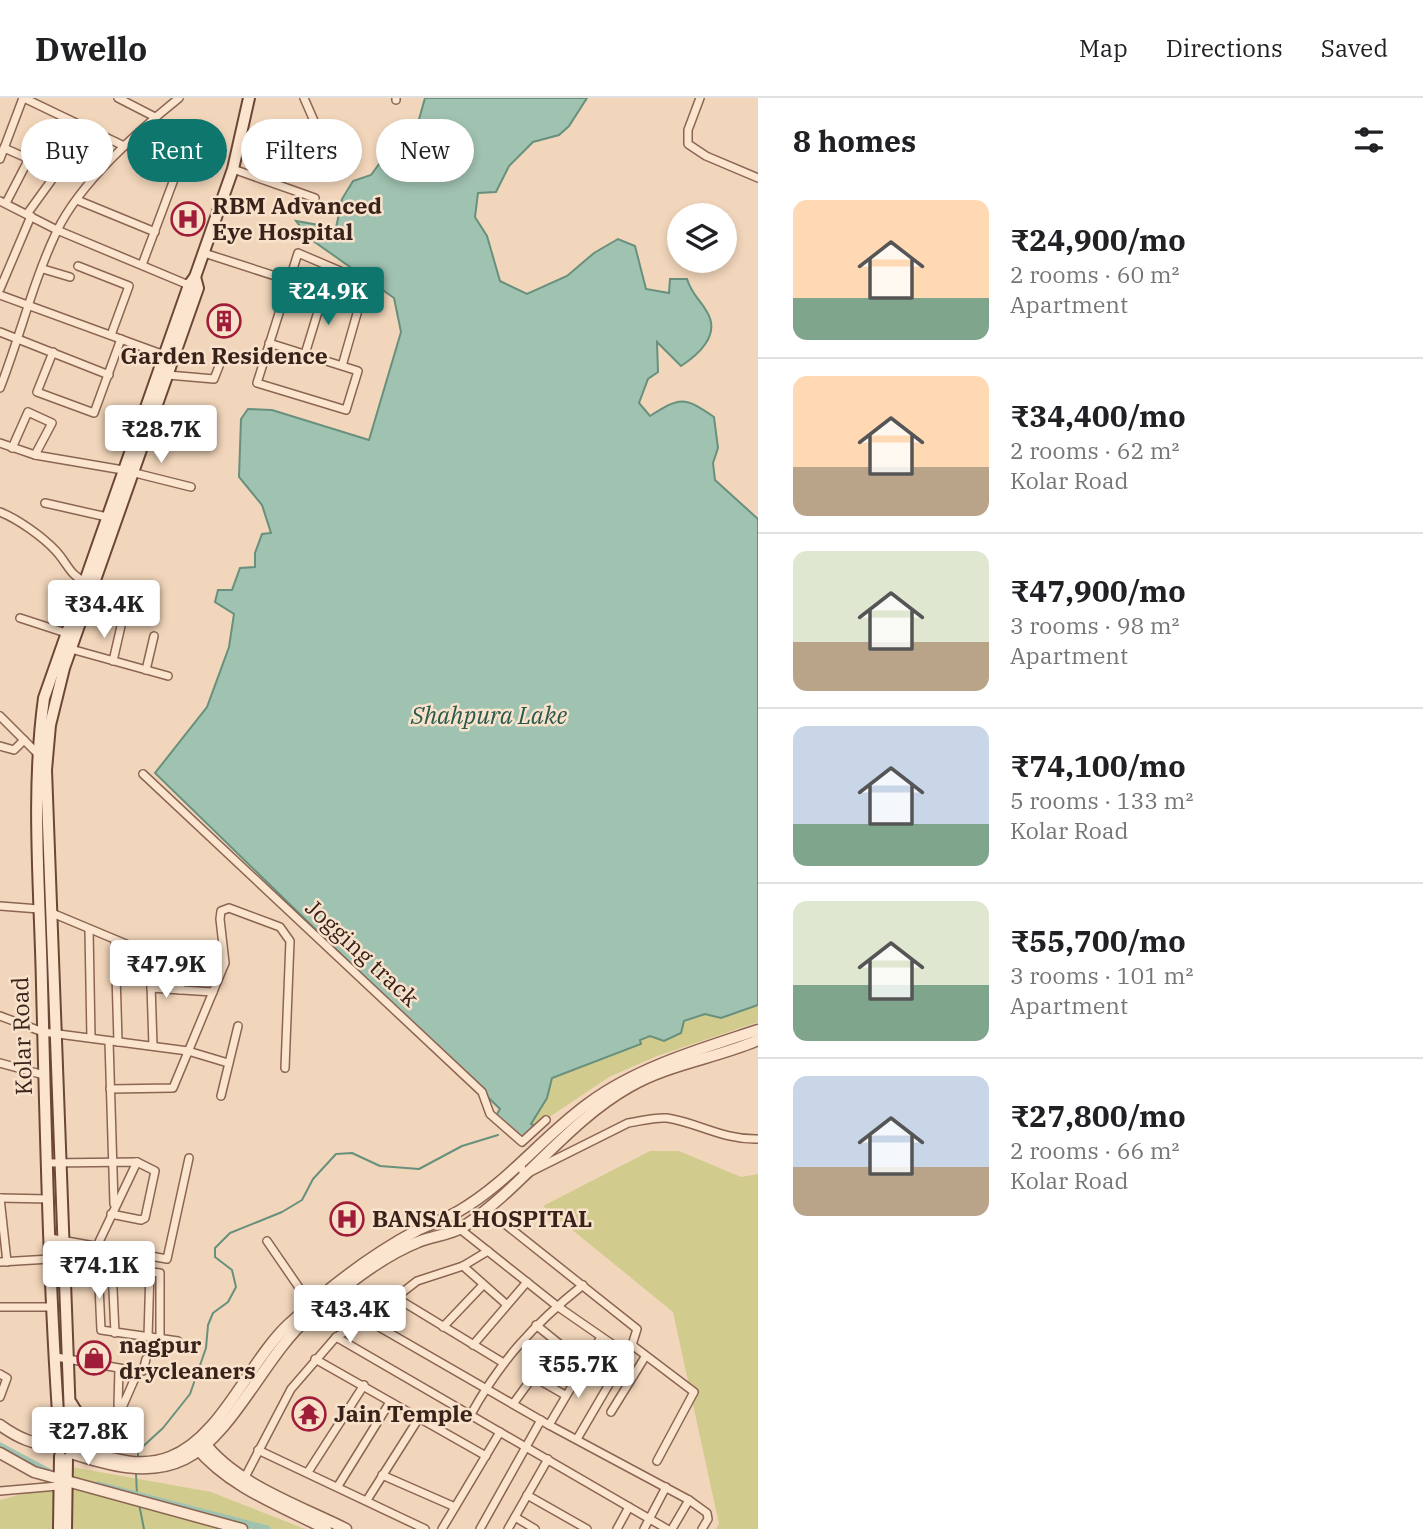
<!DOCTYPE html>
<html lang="en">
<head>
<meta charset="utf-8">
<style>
  body { margin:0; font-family:"IBM Plex Serif",serif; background:#f2f2f2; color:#202124; height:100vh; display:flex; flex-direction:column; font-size:26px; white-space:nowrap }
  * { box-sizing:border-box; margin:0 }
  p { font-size:23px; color:#757577 }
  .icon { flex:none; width:38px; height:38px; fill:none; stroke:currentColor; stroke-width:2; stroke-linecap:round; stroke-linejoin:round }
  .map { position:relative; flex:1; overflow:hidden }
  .panel { display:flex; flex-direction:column; background:#fff; width:665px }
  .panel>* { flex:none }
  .top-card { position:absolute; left:21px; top:21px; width:632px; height:63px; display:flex; gap:14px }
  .fabs { position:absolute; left:667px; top:105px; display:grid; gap:14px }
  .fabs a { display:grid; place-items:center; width:70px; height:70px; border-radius:50%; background:#fff; box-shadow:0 4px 10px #0003; font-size:35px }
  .price { position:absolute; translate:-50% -60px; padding:0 16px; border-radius:7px; background:#fff; color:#222; font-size:23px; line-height:46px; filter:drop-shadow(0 2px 4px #0008) }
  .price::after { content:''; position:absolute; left:50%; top:42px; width:21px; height:16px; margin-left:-10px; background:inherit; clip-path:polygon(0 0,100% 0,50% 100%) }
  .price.on { background:#0f766e; color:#fff }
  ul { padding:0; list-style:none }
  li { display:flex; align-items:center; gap:21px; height:175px; padding:0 35px }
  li+li { border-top:2px solid #e0e0e0 }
  li span { display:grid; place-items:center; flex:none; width:196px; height:140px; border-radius:14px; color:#555 }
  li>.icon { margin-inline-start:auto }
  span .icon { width:84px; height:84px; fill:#fffc; stroke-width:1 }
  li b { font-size:30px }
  h2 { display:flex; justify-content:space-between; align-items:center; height:84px; padding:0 35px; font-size:30px }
  .pill { padding:0 24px; border-radius:32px; background:#fff; box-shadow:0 4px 10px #0003; font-size:24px; line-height:63px }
  .pill.on { background:#0f766e; color:#fff }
  header { display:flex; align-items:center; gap:42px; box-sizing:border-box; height:98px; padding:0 35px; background:#fff; border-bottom:2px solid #e0e0e0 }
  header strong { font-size:33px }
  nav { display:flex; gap:38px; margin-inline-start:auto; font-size:24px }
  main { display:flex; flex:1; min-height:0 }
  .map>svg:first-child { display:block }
  .green { fill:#d1cb8e }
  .water { fill:#a0c2b1; stroke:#67907d; stroke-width:2 }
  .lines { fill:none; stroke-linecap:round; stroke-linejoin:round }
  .stream { stroke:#67907d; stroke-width:2 }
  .canal { stroke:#a0c2b1; stroke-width:7 }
  .minor-casing { stroke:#8b6553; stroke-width:10 }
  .tertiary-casing { stroke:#8b6553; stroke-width:13 }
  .secondary-casing { stroke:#6c4737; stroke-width:14 }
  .minor { stroke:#fce5cf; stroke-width:7 }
  .tertiary { stroke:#fce5cf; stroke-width:10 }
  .secondary { stroke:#fce5cf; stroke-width:10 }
  .labels { text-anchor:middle; stroke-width:5; stroke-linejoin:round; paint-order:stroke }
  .poi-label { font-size:23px; font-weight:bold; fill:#38221a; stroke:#f9e2cb; text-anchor:start }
  .street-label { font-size:23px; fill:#38221a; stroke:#f9e2cb }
  .water-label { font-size:24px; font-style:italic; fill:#275a4c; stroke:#f9e2cb }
</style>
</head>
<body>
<header>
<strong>Dwello</strong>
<nav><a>Map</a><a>Directions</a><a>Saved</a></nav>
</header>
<main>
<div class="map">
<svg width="758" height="1431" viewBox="0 0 758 1431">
  <rect width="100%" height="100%" fill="#f2d6bb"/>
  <!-- green -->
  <g class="green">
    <polygon points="758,907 758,924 657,958 609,979 536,1028 530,1026 547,1000 552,980 705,916 721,920"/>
    <polygon points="650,1053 679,1053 741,1079 758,1076 758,1431 716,1431 719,1426 673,1214 543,1108"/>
    <polygon points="72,1369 211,1394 305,1431 0,1431 0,1402 22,1396"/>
  </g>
  <!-- water -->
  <path class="water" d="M425,0H587L569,28L559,37L533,44L509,68L496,94L478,95L475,119L487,138L500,183L527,196L567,178L594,155L618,141L635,148L646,191L669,195L670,181H687C692,197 700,201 707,214C721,237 698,257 681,268L657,244L658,274L648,281L639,305L650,318C680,299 684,298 714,319L718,350L713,365L715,382L758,421V907L721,920L705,916L684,923L681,935L664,943L650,938L640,942L641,946L552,980L547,1000L531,1026L536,1028L521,1041L495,1019L500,1011L155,675L207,609L229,549L234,516L215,504L218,492H232L240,470L255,469V455L262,436L271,435L262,407L239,379L241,321L248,311L272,312L369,342L401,234L394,200L309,140L296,123L336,130L342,101L353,83L371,77L393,47L416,32Z"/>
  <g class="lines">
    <!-- stream -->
    <g class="stream">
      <polyline points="138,1359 138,1353 163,1330 190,1296 206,1250 208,1227 213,1215 228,1204 236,1189 232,1172 215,1159 215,1150 230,1135 282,1114 302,1102 313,1081 336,1056 352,1055 380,1068 419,1071 462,1048 498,1037"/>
      <polyline points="136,1375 137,1397"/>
      <polyline points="139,1406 144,1431"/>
    </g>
    <!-- canal -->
    <g class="canal">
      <polyline points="0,1348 49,1374"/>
      <polyline points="98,1387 267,1431"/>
    </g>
    <defs>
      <g id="minor">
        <polyline points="24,0 124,48"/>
        <polyline points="118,0 155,19"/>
        <polyline points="700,0 688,32 688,46 706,58 758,80"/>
        <polyline points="396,2 396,0"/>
        <polyline points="241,40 321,56 325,48 304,0"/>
        <polyline points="4,50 29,61"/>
        <polyline points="0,61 23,0"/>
        <polyline points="233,71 315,100"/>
        <polyline points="77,102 155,134"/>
        <polyline points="0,103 57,132 191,188"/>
        <polyline points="6,105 36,47"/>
        <polyline points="27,116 69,58"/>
        <polyline points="204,155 359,205"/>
        <polyline points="142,167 192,33"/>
        <polyline points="78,168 129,188 111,237"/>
        <polyline points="43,171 70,179"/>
        <polyline points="0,191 31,118"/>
        <polyline points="0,197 167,258"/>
        <polyline points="0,234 109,277"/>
        <polyline points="269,245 358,273 346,312 257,285 298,155 366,184 342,268"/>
        <polyline points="53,254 37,294 94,315 121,241"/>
        <polyline points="305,256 324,194"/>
        <polyline points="168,277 214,281 223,258"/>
        <path d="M0,290C20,239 33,183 57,133C79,86 139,32 179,0"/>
        <polyline points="0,345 35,357 123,372 191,389"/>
        <polyline points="12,350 28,314 52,325 35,357"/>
        <polyline points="45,405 107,419"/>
        <path d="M0,414C18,421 43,439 56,453C68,466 69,477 87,485"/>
        <polyline points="20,520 66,535"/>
        <polyline points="71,551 168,578"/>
        <polyline points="113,563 121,528"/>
        <polyline points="146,572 154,538"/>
        <polyline points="0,618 37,655"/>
        <polyline points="0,648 14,652 24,642"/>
        <polyline points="143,676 482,994 490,1016 522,1044 546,1022"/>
        <polyline points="0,808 39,811"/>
        <polyline points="52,815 150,856 153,948"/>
        <polyline points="89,832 91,940"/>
        <polyline points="115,842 118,944"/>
        <polyline points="151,890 213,894"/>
        <polyline points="180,892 183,871"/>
        <polyline points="0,918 43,934 188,953 228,965"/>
        <polyline points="109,943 114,1106"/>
        <polyline points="0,965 44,977"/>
        <polyline points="110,991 173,990 225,865 220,821 221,813 229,810 280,829 290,843 285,970"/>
        <polyline points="221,998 238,928"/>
        <polyline points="47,1065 137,1064 98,1146"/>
        <path d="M521,1068L524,1077L628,1025C641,1023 654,1019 667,1020C699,1025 723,1042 758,1041"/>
        <polyline points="0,1100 7,1164"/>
        <polyline points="0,1100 49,1101"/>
        <polyline points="486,1111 637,1231 632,1247 577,1341"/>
        <polyline points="111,1116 141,1122 145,1120 155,1073 137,1064"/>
        <polyline points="460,1131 557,1208 625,1255"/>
        <polyline points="50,1140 167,1161 189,1060"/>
        <polyline points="267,1143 311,1207"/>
        <polyline points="63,1163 160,1175 160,1241"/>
        <polyline points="0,1164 50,1161"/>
        <polyline points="98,1166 101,1232 178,1243"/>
        <polyline points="463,1168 506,1206"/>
        <polyline points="112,1170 115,1235"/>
        <polyline points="341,1195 360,1218 549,1327 689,1402 707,1415 708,1421 702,1431"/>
        <polyline points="395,1199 502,1264"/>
        <polyline points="0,1209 51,1209"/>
        <polyline points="536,1227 583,1265"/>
        <polyline points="443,1229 482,1188"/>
        <polyline points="148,1239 150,1172"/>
        <polyline points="336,1239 667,1431"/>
        <polyline points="473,1247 527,1184"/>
        <polyline points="632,1247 694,1294 657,1363"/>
        <polyline points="56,1259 136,1273 143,1273 146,1261"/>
        <polyline points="315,1261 486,1358"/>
        <polyline points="119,1271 118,1307 121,1312 138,1273"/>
        <polyline points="0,1276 7,1280 0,1299"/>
        <polyline points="532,1278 565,1297"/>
        <polyline points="513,1306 557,1246"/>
        <polyline points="611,1314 645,1259"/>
        <path d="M470,1318C500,1263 534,1226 583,1187"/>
        <polyline points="549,1327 601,1239"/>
        <polyline points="258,1352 425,1431"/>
        <polyline points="308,1374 364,1287"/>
        <polyline points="382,1377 455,1409"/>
        <polyline points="243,1383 291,1291 336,1239 368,1221 417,1183 463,1168 488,1153"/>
        <polyline points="338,1388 390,1304"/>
        <polyline points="0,1393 58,1388"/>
        <polyline points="527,1397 587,1431"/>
        <polyline points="367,1402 419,1320"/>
        <polyline points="515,1419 535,1431"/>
        <polyline points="442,1431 500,1334"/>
        <polyline points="480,1431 541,1322"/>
        <polyline points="508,1431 548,1361"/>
        <polyline points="617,1431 629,1409"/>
        <polyline points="644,1431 666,1389"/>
        <polyline points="672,1431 689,1402"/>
      </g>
      <g id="tertiary">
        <path d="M0,1327C18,1340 34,1347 57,1348"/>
        <path d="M203,1343C235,1386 298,1407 346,1431"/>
        <path d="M72,1349C104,1358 138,1372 170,1359C221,1340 249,1263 289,1226C326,1192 371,1157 416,1133C430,1126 446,1121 459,1113C509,1084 543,1038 589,1005C638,969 701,951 758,932"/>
        <path d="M196,1349C229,1389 281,1408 326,1431"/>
        <polyline points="0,1355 34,1374 242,1431"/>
        <path d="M71,1355C107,1367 149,1379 185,1361C234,1336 265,1257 309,1219C340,1192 380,1159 418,1144C432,1138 450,1137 463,1129C523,1089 566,1025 629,989C668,966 717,960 758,942"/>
      </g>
      <g id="secondary">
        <polyline points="71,1305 104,1358"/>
        <path d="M60,1344C49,1192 46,1040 42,887C40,791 31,695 44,600L189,187L195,179L233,71L249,0"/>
        <polyline points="71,1346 46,672 50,627 64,570 198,190 195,179"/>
        <polyline points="59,1431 60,1358"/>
        <polyline points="66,1431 67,1361"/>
      </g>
    </defs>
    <!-- minor casing -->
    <use href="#minor" class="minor-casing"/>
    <!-- tertiary casing -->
    <use href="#tertiary" class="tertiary-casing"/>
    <!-- secondary casing -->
    <use href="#secondary" class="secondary-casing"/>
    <!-- minor -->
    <use href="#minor" class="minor"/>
    <!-- tertiary -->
    <use href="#tertiary" class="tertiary"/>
    <!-- secondary -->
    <use href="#secondary" class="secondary"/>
  </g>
  <!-- icons -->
  <defs>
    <symbol id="hospital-ring" viewBox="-11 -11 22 22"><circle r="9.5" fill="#f9e2cb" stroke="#a01d39" stroke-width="1.5"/><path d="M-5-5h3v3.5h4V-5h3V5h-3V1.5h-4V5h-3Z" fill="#a01d39"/></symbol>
    <symbol id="building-ring" viewBox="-11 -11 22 22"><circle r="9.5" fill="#f9e2cb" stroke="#a01d39" stroke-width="1.5"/><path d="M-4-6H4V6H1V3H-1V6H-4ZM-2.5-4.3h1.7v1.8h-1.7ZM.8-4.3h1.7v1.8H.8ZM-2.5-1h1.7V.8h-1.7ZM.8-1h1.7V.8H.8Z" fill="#a01d39"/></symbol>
    <symbol id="shop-ring" viewBox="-11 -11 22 22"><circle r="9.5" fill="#f9e2cb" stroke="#a01d39" stroke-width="1.5"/><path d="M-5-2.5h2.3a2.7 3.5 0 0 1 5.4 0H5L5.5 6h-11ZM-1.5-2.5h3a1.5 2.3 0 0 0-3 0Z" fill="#a01d39"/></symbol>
    <symbol id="temple-ring" viewBox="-11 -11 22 22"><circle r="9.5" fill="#f9e2cb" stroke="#a01d39" stroke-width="1.5"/><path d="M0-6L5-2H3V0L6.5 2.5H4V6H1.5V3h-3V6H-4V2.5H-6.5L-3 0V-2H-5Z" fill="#a01d39"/></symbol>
  </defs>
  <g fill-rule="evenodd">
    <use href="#hospital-ring" x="169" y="102" width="38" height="38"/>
    <use href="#building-ring" x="205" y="204" width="38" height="38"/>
    <use href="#hospital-ring" x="328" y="1102" width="38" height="38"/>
    <use href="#shop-ring" x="75" y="1241" width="38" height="38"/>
    <use href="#temple-ring" x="290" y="1297" width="38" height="38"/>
  </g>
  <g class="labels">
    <!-- poi labels -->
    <g class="poi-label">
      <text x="212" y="116">RBM Advanced<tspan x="212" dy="26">Eye Hospital</tspan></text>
      <text x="224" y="266" text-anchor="middle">Garden Residence</text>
      <text x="372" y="1129">BANSAL HOSPITAL</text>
      <text x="119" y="1255">nagpur<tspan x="119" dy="26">drycleaners</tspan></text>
      <text x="334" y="1324">Jain Temple</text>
    </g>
    <!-- street labels -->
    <g class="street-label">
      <text transform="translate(362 855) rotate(43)" y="8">Jogging track</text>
      <text transform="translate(22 938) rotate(-92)" y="8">Kolar Road</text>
    </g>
    <!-- water labels -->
    <g class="water-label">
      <text x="489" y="626">Shahpura Lake</text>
    </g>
  </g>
</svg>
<div class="fabs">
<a><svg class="icon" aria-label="layers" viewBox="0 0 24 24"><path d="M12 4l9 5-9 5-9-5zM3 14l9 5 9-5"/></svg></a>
</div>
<b class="price on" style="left:328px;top:229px">₹24.9K</b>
<b class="price" style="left:161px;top:367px">₹28.7K</b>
<b class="price" style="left:104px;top:542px">₹34.4K</b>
<b class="price" style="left:166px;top:902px">₹47.9K</b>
<b class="price" style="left:99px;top:1203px">₹74.1K</b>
<b class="price" style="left:350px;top:1247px">₹43.4K</b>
<b class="price" style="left:578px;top:1302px">₹55.7K</b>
<b class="price" style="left:88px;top:1369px">₹27.8K</b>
<div class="top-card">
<a class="pill">Buy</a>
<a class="pill on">Rent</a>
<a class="pill">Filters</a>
<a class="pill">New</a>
</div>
</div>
<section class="panel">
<h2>8 homes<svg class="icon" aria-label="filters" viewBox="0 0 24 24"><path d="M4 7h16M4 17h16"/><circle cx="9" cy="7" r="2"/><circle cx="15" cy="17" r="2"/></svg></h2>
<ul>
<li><span style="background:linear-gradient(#ffd9b3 70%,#7fa58c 0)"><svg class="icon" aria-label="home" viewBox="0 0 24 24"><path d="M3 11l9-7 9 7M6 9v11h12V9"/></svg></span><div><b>₹24,900/mo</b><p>2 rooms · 60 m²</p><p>Apartment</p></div></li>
<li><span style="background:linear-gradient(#ffd9b3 65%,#b9a48a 0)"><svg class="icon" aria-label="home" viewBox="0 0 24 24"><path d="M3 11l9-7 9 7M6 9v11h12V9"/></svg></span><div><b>₹34,400/mo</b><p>2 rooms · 62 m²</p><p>Kolar Road</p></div></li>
<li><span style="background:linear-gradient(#dfe7d0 65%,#b9a48a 0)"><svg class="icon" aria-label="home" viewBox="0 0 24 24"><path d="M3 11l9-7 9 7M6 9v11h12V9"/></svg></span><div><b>₹47,900/mo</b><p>3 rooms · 98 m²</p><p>Apartment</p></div></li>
<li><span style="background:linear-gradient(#c9d6e8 70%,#7fa58c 0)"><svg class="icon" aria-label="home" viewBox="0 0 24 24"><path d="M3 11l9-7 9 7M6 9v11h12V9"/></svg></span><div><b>₹74,100/mo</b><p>5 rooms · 133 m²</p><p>Kolar Road</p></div></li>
<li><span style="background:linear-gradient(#dfe7d0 60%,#7fa58c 0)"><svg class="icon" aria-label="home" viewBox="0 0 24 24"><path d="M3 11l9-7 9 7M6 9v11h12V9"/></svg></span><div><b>₹55,700/mo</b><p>3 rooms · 101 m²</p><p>Apartment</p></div></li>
<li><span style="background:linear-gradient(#c9d6e8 65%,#b9a48a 0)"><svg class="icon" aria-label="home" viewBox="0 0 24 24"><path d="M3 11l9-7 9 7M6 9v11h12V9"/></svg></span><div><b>₹27,800/mo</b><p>2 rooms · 66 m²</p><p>Kolar Road</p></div></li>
</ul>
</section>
</main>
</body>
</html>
